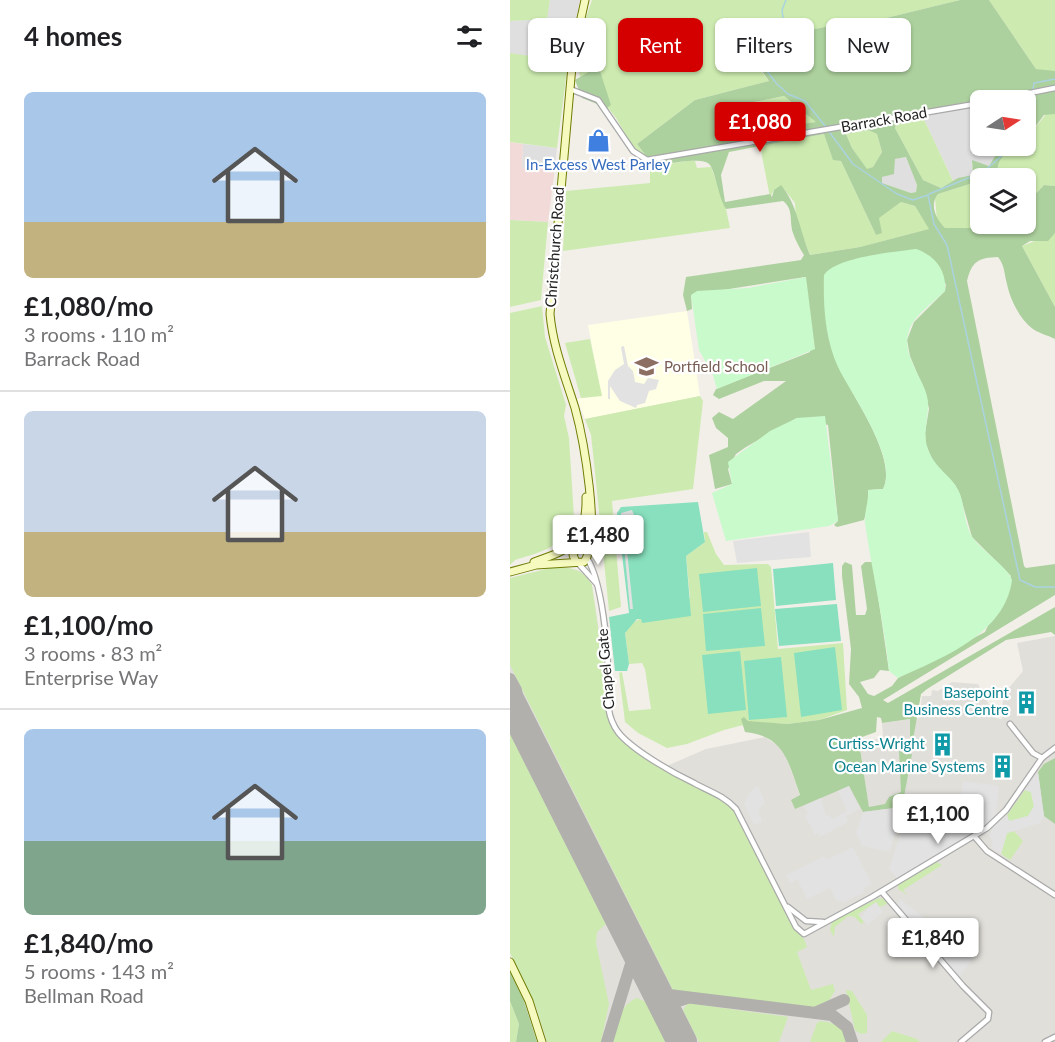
<!DOCTYPE html>
<html lang="en">
<head>
<meta charset="utf-8">
<style>
  body { margin:0; font-family:Lato,sans-serif; background:#f6f6f6; color:#202124; height:100vh; display:flex; flex-direction:column; font-size:22px; white-space:nowrap }
  * { box-sizing:border-box; margin:0 }
  p { font-size:20px; color:#757577 }
  .icon { flex:none; width:33px; height:33px; fill:none; stroke:currentColor; stroke-width:2; stroke-linecap:round; stroke-linejoin:round }
  .map { position:relative; flex:1; overflow:hidden }
  .panel { display:flex; flex-direction:column; background:#fff; width:510px }
  .panel>* { flex:none }
  .top-card { position:absolute; left:18px; top:18px; width:436px; height:54px; display:flex; gap:12px }
  .needle { width:39px; rotate:78deg }
  .buttons { position:absolute; left:460px; top:90px; display:grid; gap:12px }
  .buttons a { display:grid; place-items:center; width:66px; height:66px; border-radius:9px; background:#fff; box-shadow:0 2px 4px #0004; font-size:30px }
  .price { position:absolute; translate:-50% -51px; padding:0 14px; border-radius:6px; background:#fff; color:#222; font-size:20px; line-height:39px; filter:drop-shadow(0 2px 3px #0008) }
  .price::after { content:''; position:absolute; left:50%; top:36px; width:18px; height:14px; margin-left:-9px; background:inherit; clip-path:polygon(0 0,100% 0,50% 100%) }
  .price.selected { background:#d40000; color:#fff }
  ul { padding:0; list-style:none }
  li { display:grid; align-content:center; gap:12px; height:318px; padding:0 24px }
  li+li { border-top:2px solid #e0e0e0 }
  li span { display:grid; place-items:center; height:186px; border-radius:9px; color:#555 }
  li>.icon { margin-inline-start:auto }
  span .icon { width:108px; height:108px; fill:#fffc; stroke-width:1 }
  li b { font-size:26px }
  h2 { display:flex; justify-content:space-between; align-items:center; height:72px; padding:0 24px; font-size:26px }
  .chip { padding:0 21px; border-radius:9px; background:#fff; box-shadow:0 2px 4px #0004; font-size:21px; line-height:54px }
  .chip.selected { background:#d40000; color:#fff }
  main { display:flex; flex:1; min-height:0 }
  .map>svg:first-child { display:block }
  .residential { fill:#e0dfdf }
  .commercial { fill:#f2dad9 }
  .education { fill:#ffffe5 }
  .airport { fill:#e1dfda }
  .grass { fill:#cdebb0 }
  .forest { fill:#add19e; fill-rule:evenodd }
  .park { fill:#c8facc }
  .pitch { fill:#88e0be }
  .parking { fill:#e2e2e2 }
  .lines { fill:none; stroke-linecap:round; stroke-linejoin:round }
  .stream { stroke:#aad3df; stroke-width:1.5 }
  .taxiway { stroke:#b1b0ac; stroke-width:12 }
  .runway { stroke:#b1b0ac; stroke-width:30 }
  .minor-casing { stroke:#a9a9a9; stroke-width:7 }
  .secondary-casing { stroke:#707d05; stroke-width:9 }
  .minor { stroke:#fff; stroke-width:4.5 }
  .secondary { stroke:#f7fabf; stroke-width:7 }
  .labels { text-anchor:middle; stroke-width:4.5; stroke-linejoin:round; paint-order:stroke }
  .street-label { font-size:15px; fill:#222; stroke:#fff }
  .shop-label { font-size:15px; fill:#366cbe; stroke:#fff }
  .education-label { font-size:15px; fill:#785e54; stroke:#fff; text-anchor:start }
  .culture-label { font-size:15px; fill:#0d838f; stroke:#fff; text-anchor:end }
</style>
</head>
<body>
<main>
<section class="panel">
<h2>4 homes<svg class="icon" aria-label="filters" viewBox="0 0 24 24"><path d="M4 7h16M4 17h16"/><circle cx="9" cy="7" r="2"/><circle cx="15" cy="17" r="2"/></svg></h2>
<ul>
<li><span style="background:linear-gradient(#a9c7e8 70%,#c2b280 0)"><svg class="icon" aria-label="home" viewBox="0 0 24 24"><path d="M3 11l9-7 9 7M6 9v11h12V9"/></svg></span><div><b>£1,080/mo</b><p>3 rooms · 110 m²</p><p>Barrack Road</p></div></li>
<li><span style="background:linear-gradient(#c9d6e8 65%,#c2b280 0)"><svg class="icon" aria-label="home" viewBox="0 0 24 24"><path d="M3 11l9-7 9 7M6 9v11h12V9"/></svg></span><div><b>£1,100/mo</b><p>3 rooms · 83 m²</p><p>Enterprise Way</p></div></li>
<li><span style="background:linear-gradient(#a9c7e8 60%,#7fa58c 0)"><svg class="icon" aria-label="home" viewBox="0 0 24 24"><path d="M3 11l9-7 9 7M6 9v11h12V9"/></svg></span><div><b>£1,840/mo</b><p>5 rooms · 143 m²</p><p>Bellman Road</p></div></li>
</ul>
</section>
<div class="map">
<svg width="545" height="1042" viewBox="0 0 545 1042">
  <rect width="100%" height="100%" fill="#f2efe9"/>
  <!-- residential -->
  <g class="residential">
    <polygon points="40,0 70,0 58,62 0,54 0,21 37,18"/>
    <polygon points="511,92 513,100 471,100 471,146 491,146 479,166 462,163 463,175 443,181 410,111"/>
    <polygon points="13,144 47,148 45,168 12,168"/>
    <polygon points="396,157 407,185 406,192 401,193 372,183 372,177 380,174 385,159"/>
  </g>
  <!-- commercial -->
  <polygon class="commercial" points="0,142 13,144 12,168 45,168 38,222 0,220"/>
  <!-- education -->
  <polygon class="education" points="177,311 190,396 75,419 67,399 91,395 78,325"/>
  <!-- airport -->
  <polygon class="airport" points="55,567 70,571 82,585 95,671 95,708 103,729 114,742 152,768 196,749 255,737 274,750 290,796 339,786 359,807 349,742 373,738 372,723 409,718 412,696 421,696 422,690 428,691 442,682 468,684 486,718 492,719 493,695 513,671 507,643 545,636 545,1042 37,1042 26,1007 0,953 0,578"/>
  <!-- grass -->
  <g class="grass">
    <polygon points="0,0 40,0 37,19 0,21"/>
    <path d="M82,0H450L372,19L348,20L253,40L251,71L259,81L185,100L127,144L137,157C121,150 115,132 106,118C98,106 87,99 77,89C58,69 74,23 82,0Z"/>
    <polygon points="479,0 545,0 545,72 526,69"/>
    <polygon points="0,53 58,62 47,148 0,142"/>
    <polygon points="274,96 307,122 234,132 225,106"/>
    <polygon points="410,111 443,181 431,188 413,180 385,128 389,115"/>
    <path d="M537,113L545,114V186L534,185L516,204V178H489C483,159 498,146 516,146V139Z"/>
    <polygon points="358,130 367,134 372,152 363,167 357,170 342,148 336,134"/>
    <polygon points="314,134 323,159 331,161 366,235 368,218 391,202 405,206 420,229 350,247 300,255 286,219 285,203 274,189 264,190 260,197 250,146"/>
    <polygon points="177,161 185,161 187,168 201,167 216,209 220,228 53,251 56,191 140,183 140,167"/>
    <polygon points="475,173 480,173 483,178 471,178 471,224 481,224 479,228 435,228 427,220 425,198 428,194 466,182"/>
    <polygon points="0,220 38,222 31,300 0,307"/>
    <polygon points="545,233 545,307 512,246"/>
    <path d="M32,306L35,337L56,405L54,416L59,438L64,517C57,547 30,552 5,560L0,565V313Z"/>
    <polygon points="80,339 92,396 71,398 55,343"/>
    <polygon points="190,396 193,401 183,489 102,501 111,607 99,611 85,472 81,435 75,419"/>
    <polygon points="194,532 197,532 206,554 214,565 258,564 261,567 268,649 333,643 337,710 309,720 277,724 245,722 214,730 177,744 157,748 128,733 115,722 109,673 112,672 119,711 141,709 135,669 132,663 119,664 115,633 121,624 131,618 132,622 180,598 176,556 195,542"/>
    <path d="M44,567C60,567 74,569 82,585C86,614 90,644 95,671C99,694 92,713 107,734C119,750 141,761 158,772C180,787 207,792 225,812L285,929L294,939L297,947L287,952L301,990L323,984L325,991L316,1005L303,1009L163,990L0,665V578Z"/>
    <polygon points="0,734 96,924 87,932 86,943 99,1004 91,1042 37,1042 26,1007 0,953"/>
    <polygon points="515,790 521,792 524,807 518,816 499,821 497,815"/>
    <polygon points="504,831 513,841 500,860 491,854 497,833"/>
    <polygon points="426,862 432,865 393,890 398,895 388,889 388,885"/>
    <polygon points="369,898 376,900 377,904 370,907 365,903 348,914 354,922 351,924 345,917 338,916 325,927 324,937 320,930 322,921"/>
    <polygon points="336,990 342,991 357,1015 357,1033 351,1034 345,1030"/>
    <path d="M127,998L136,1002L156,1042H102C107,1025 109,1005 127,998Z"/>
    <polygon points="0,1001 9,1024 6,1042 0,1042"/>
    <polygon points="178,1003 278,1017 269,1042 189,1042 173,1010"/>
    <path d="M311,1021C326,1023 334,1027 337,1042H300L307,1023Z"/>
    <polygon points="382,1031 407,1039 410,1042 371,1042"/>
  </g>
  <!-- forest -->
  <g class="forest">
    <path d="M450,0H479L526,69L545,71V114L534,115L516,139L518,123L516,100H513L510,92L389,115L385,128L413,180L431,188L448,178L463,175L462,160L479,166L491,146H505C493,154 484,163 489,178L475,173L466,182L428,194C419,205 426,219 435,228H478L481,224H516V204L534,185L545,186V233L538,241H520L512,246L545,307V339C538,335 530,334 523,329C510,320 500,299 497,284C494,273 495,266 488,257C468,258 462,261 457,281L514,566L516,568L545,564V595L373,700L378,703L545,607V635L541,632L496,640L417,689L411,694L403,740L400,742V719L372,723L371,718L367,717L366,732L352,737L349,742L359,807L375,804L379,797L391,792L389,751L402,754L392,807L353,812L339,786L285,809L281,800L290,795C278,762 275,736 235,732L231,719L234,717L238,721L277,724L309,720L352,708L349,697L339,684L341,649L332,576V566L335,562L342,565L346,615H355L357,609L351,566L355,562H363L379,671L370,670L364,678L350,682L358,694L364,696L382,686L388,678L475,632L501,576L462,537L450,495L445,485L424,464L416,445L415,433L419,409L416,395L400,356L397,340L404,322L435,291L436,283L341,390C354,413 386,464 373,489L358,490L359,501L354,520L327,527L324,525L328,521L318,425L287,418L236,447L226,454L218,469L222,484L205,489L199,455L218,447V438L206,428L202,418L209,412L223,419L276,381H254L209,399L203,395L206,389L300,352L295,277L181,295L182,309L177,311L173,295L176,277L291,260L294,255C290,249 285,239 283,233C279,221 284,209 273,201L216,209C208,196 206,174 200,165C194,155 151,165 140,167L137,157L127,144L185,100L259,81L242,57L243,47L253,40L348,20L372,19ZM274,96L306,122L234,132L225,106ZM358,130L367,134L372,152L363,167L357,169L342,148L336,134ZM314,134L323,160L331,161L366,235L372,233L369,218L391,202L405,206L419,229L350,247L300,255C290,231 287,204 271,185L264,190L262,197L260,194L215,202L211,175L219,152ZM396,157L407,185L406,192L401,193L372,183V177L384,174L385,159Z"/>
    <polygon points="82,70 90,71 101,105 97,108 72,98 65,80"/>
    <polygon points="545,758 545,824 534,816 528,772 534,764"/>
    <polygon points="0,971 14,1001 27,1042 6,1042 9,1024 0,1001"/>
  </g>
  <!-- park -->
  <g class="park">
    <path d="M406,249C424,255 437,270 435,291C424,302 403,316 399,331C391,354 412,376 417,396C421,413 412,429 417,446C424,470 443,475 450,494C455,508 454,525 463,538C471,550 498,567 502,580C495,634 432,658 388,678L379,671C374,621 362,572 355,523C354,512 359,501 358,490L373,489C389,459 341,394 328,367C315,339 313,305 314,275C326,257 384,252 406,249Z"/>
    <polygon points="296,277 305,349 207,389 203,375 189,350 181,295 187,291 238,288"/>
    <polygon points="315,416 328,521 319,526 216,541 202,493 222,484 218,462 260,431 287,418"/>
  </g>
  <!-- pitch -->
  <g class="pitch">
    <polygon points="188,502 195,542 176,556 181,616 132,623 131,619 127,619 115,633 119,664 117,671 105,671 99,617 119,613 107,513 111,507"/>
    <polygon points="323,563 326,600 266,606 263,569"/>
    <polygon points="247,568 251,606 193,612 189,574"/>
    <polygon points="327,604 331,641 269,646 265,609"/>
    <polygon points="251,608 255,646 196,651 193,614"/>
    <polygon points="325,647 332,710 291,717 284,653"/>
    <polygon points="230,651 236,710 198,714 192,655"/>
    <polygon points="271,657 277,717 239,720 234,661"/>
  </g>
  <!-- parking -->
  <g class="parking">
    <polygon points="114,346 118,366 123,371 125,382 134,384 138,378 149,380 146,389 139,391 135,403 127,405 126,408 110,401 100,386 100,399 98,399 98,381 105,370 114,364 111,347"/>
    <polygon points="122,510 124,515 116,521 115,531 123,609 120,609 111,513"/>
    <polygon points="299,532 301,557 227,563 223,541"/>
    <polygon points="528,772 534,816 530,823 497,833 491,854 481,848 483,842 479,836 483,827 497,815 499,821 518,816 524,806 521,792 515,790"/>
    <polygon points="453,781 489,786 486,816 477,825 387,878 379,869 400,802 449,808"/>
    <polygon points="248,786 255,803 248,810 252,822 244,825 234,803 242,790"/>
    <polygon points="339,786 350,809 336,816 338,822 310,837 308,833 305,835 295,816 298,814 294,806 311,798 316,816 319,815 322,819 337,811 328,791"/>
    <polygon points="392,807 380,852 352,846 346,833 353,812"/>
    <polygon points="343,847 362,884 353,889 355,892 332,903 331,900 327,902 320,888 297,899 288,881 291,878 280,883 276,875 314,856 316,860"/>
    <polygon points="390,899 464,956 449,978 387,904"/>
    <polygon points="366,902 373,912 358,925 350,917 357,911 356,909"/>
  </g>
  <g class="lines">
    <!-- stream -->
    <g class="stream">
      <polyline points="276,0 272,10 276,39 247,48 257,71 266,83 278,94 295,101 316,127"/>
      <polyline points="523,89 524,83 545,79"/>
      <polyline points="320,133 343,164 387,194 403,200 418,195 424,224 437,245 510,580 525,587 545,587"/>
      <polyline points="516,133 523,122 523,96"/>
      <polyline points="419,194 473,172 503,146"/>
    </g>
    <!-- taxiway -->
    <g class="taxiway">
      <polyline points="0,679 6,690 12,725"/>
      <polyline points="139,976 149,991 159,995 322,1015 337,1027 342,1042"/>
      <polyline points="307,1012 334,1000"/>
      <polyline points="162,1022 161,1011 165,1002 177,998"/>
      <polyline points="97,1042 121,964 122,942"/>
    </g>
    <!-- runway -->
    <polyline class="runway" points="0,701 172,1042"/>
    <defs>
      <g id="minor">
        <polyline points="60,89 88,100 123,151 137,160 471,103"/>
        <polyline points="485,100 545,88"/>
        <path d="M77,558C92,582 98,645 98,675C98,696 95,714 108,732C122,750 163,773 184,783C200,792 213,795 226,809L286,927L294,934L362,897L477,828L496,810L532,758L545,748"/>
        <polyline points="68,563 86,583"/>
        <polyline points="500,724 523,753 532,758"/>
        <polyline points="464,836 477,851 545,895"/>
        <polyline points="372,892 453,986 479,1012 478,1019 451,1042"/>
        <polyline points="278,907 296,921 313,922"/>
        <polyline points="535,1042 545,1037"/>
      </g>
      <g id="secondary">
        <path d="M24,562C62,549 77,542 76,497"/>
        <polyline points="66,562 63,555 72,537"/>
        <path d="M0,572L26,565L74,562C92,538 73,437 65,408C55,376 43,347 40,314L63,55L75,0"/>
        <polyline points="0,962 19,1001 32,1042"/>
      </g>
    </defs>
    <!-- minor casing -->
    <use href="#minor" class="minor-casing"/>
    <!-- secondary casing -->
    <use href="#secondary" class="secondary-casing"/>
    <!-- minor -->
    <use href="#minor" class="minor"/>
    <!-- secondary -->
    <use href="#secondary" class="secondary"/>
  </g>
  <!-- icons -->
  <defs>
    <symbol id="shop-bare" viewBox="-9 -9 18 18"><path d="M-5-2.5h2.3a2.7 3.5 0 0 1 5.4 0H5L5.5 6h-11ZM-1.5-2.5h3a1.5 2.3 0 0 0-3 0Z" fill="#3f7fe0" stroke="#fff" stroke-width="2.5" paint-order="stroke"/></symbol>
    <symbol id="school-bare" viewBox="-9 -9 18 18"><path d="M0-5L7-2L0 1L-7-2ZM-4 1L0 2.5L4 1V4Q0 6-4 4Z" fill="#8d6e63" stroke="#fff" stroke-width="2.5" paint-order="stroke"/></symbol>
    <symbol id="building-bare" viewBox="-9 -9 18 18"><path d="M-4-6H4V6H1V3H-1V6H-4ZM-2.5-4.3h1.7v1.8h-1.7ZM.8-4.3h1.7v1.8H.8ZM-2.5-1h1.7V.8h-1.7ZM.8-1h1.7V.8H.8Z" fill="#0f9aa8" stroke="#fff" stroke-width="2.5" paint-order="stroke"/></symbol>
  </defs>
  <g fill-rule="evenodd">
    <use href="#shop-bare" x="72" y="124" width="33" height="33"/>
    <use href="#school-bare" x="120" y="350" width="33" height="33"/>
    <use href="#building-bare" x="500" y="686" width="33" height="33"/>
    <use href="#building-bare" x="416" y="728" width="33" height="33"/>
    <use href="#building-bare" x="476" y="750" width="33" height="33"/>
  </g>
  <g class="labels">
    <!-- street labels -->
    <g class="street-label">
      <text transform="translate(374 120) rotate(-10)" y="5">Barrack Road</text>
      <text transform="translate(45 247) rotate(-86)" y="5">Christchurch Road</text>
      <text transform="translate(96 669) rotate(-95)" y="5">Chapel Gate</text>
    </g>
    <!-- shop labels -->
    <g class="shop-label">
      <text x="88" y="170">In-Excess West Parley</text>
    </g>
    <!-- education labels -->
    <g class="education-label">
      <text x="154" y="372">Portfield School</text>
    </g>
    <!-- culture labels -->
    <g class="culture-label">
      <text x="499" y="698">Basepoint<tspan x="499" dy="17">Business Centre</tspan></text>
      <text x="415" y="749">Curtiss-Wright</text>
      <text x="475" y="772">Ocean Marine Systems</text>
    </g>
  </g>
</svg>
<div class="buttons">
<a><svg class="needle" viewBox="-14 -14 28 28"><path d="M0-13l5 13h-10z" fill="#e53935"/><path d="M0 13l5-13h-10z" fill="#757577"/></svg></a>
<a><svg class="icon" aria-label="layers" viewBox="0 0 24 24"><path d="M12 4l9 5-9 5-9-5zM3 14l9 5 9-5"/></svg></a>
</div>
<b class="price selected" style="left:250px;top:153px">£1,080</b>
<b class="price" style="left:88px;top:566px">£1,480</b>
<b class="price" style="left:428px;top:845px">£1,100</b>
<b class="price" style="left:423px;top:969px">£1,840</b>
<div class="top-card">
<a class="chip">Buy</a>
<a class="chip selected">Rent</a>
<a class="chip">Filters</a>
<a class="chip">New</a>
</div>
</div>
</main>
</body>
</html>
